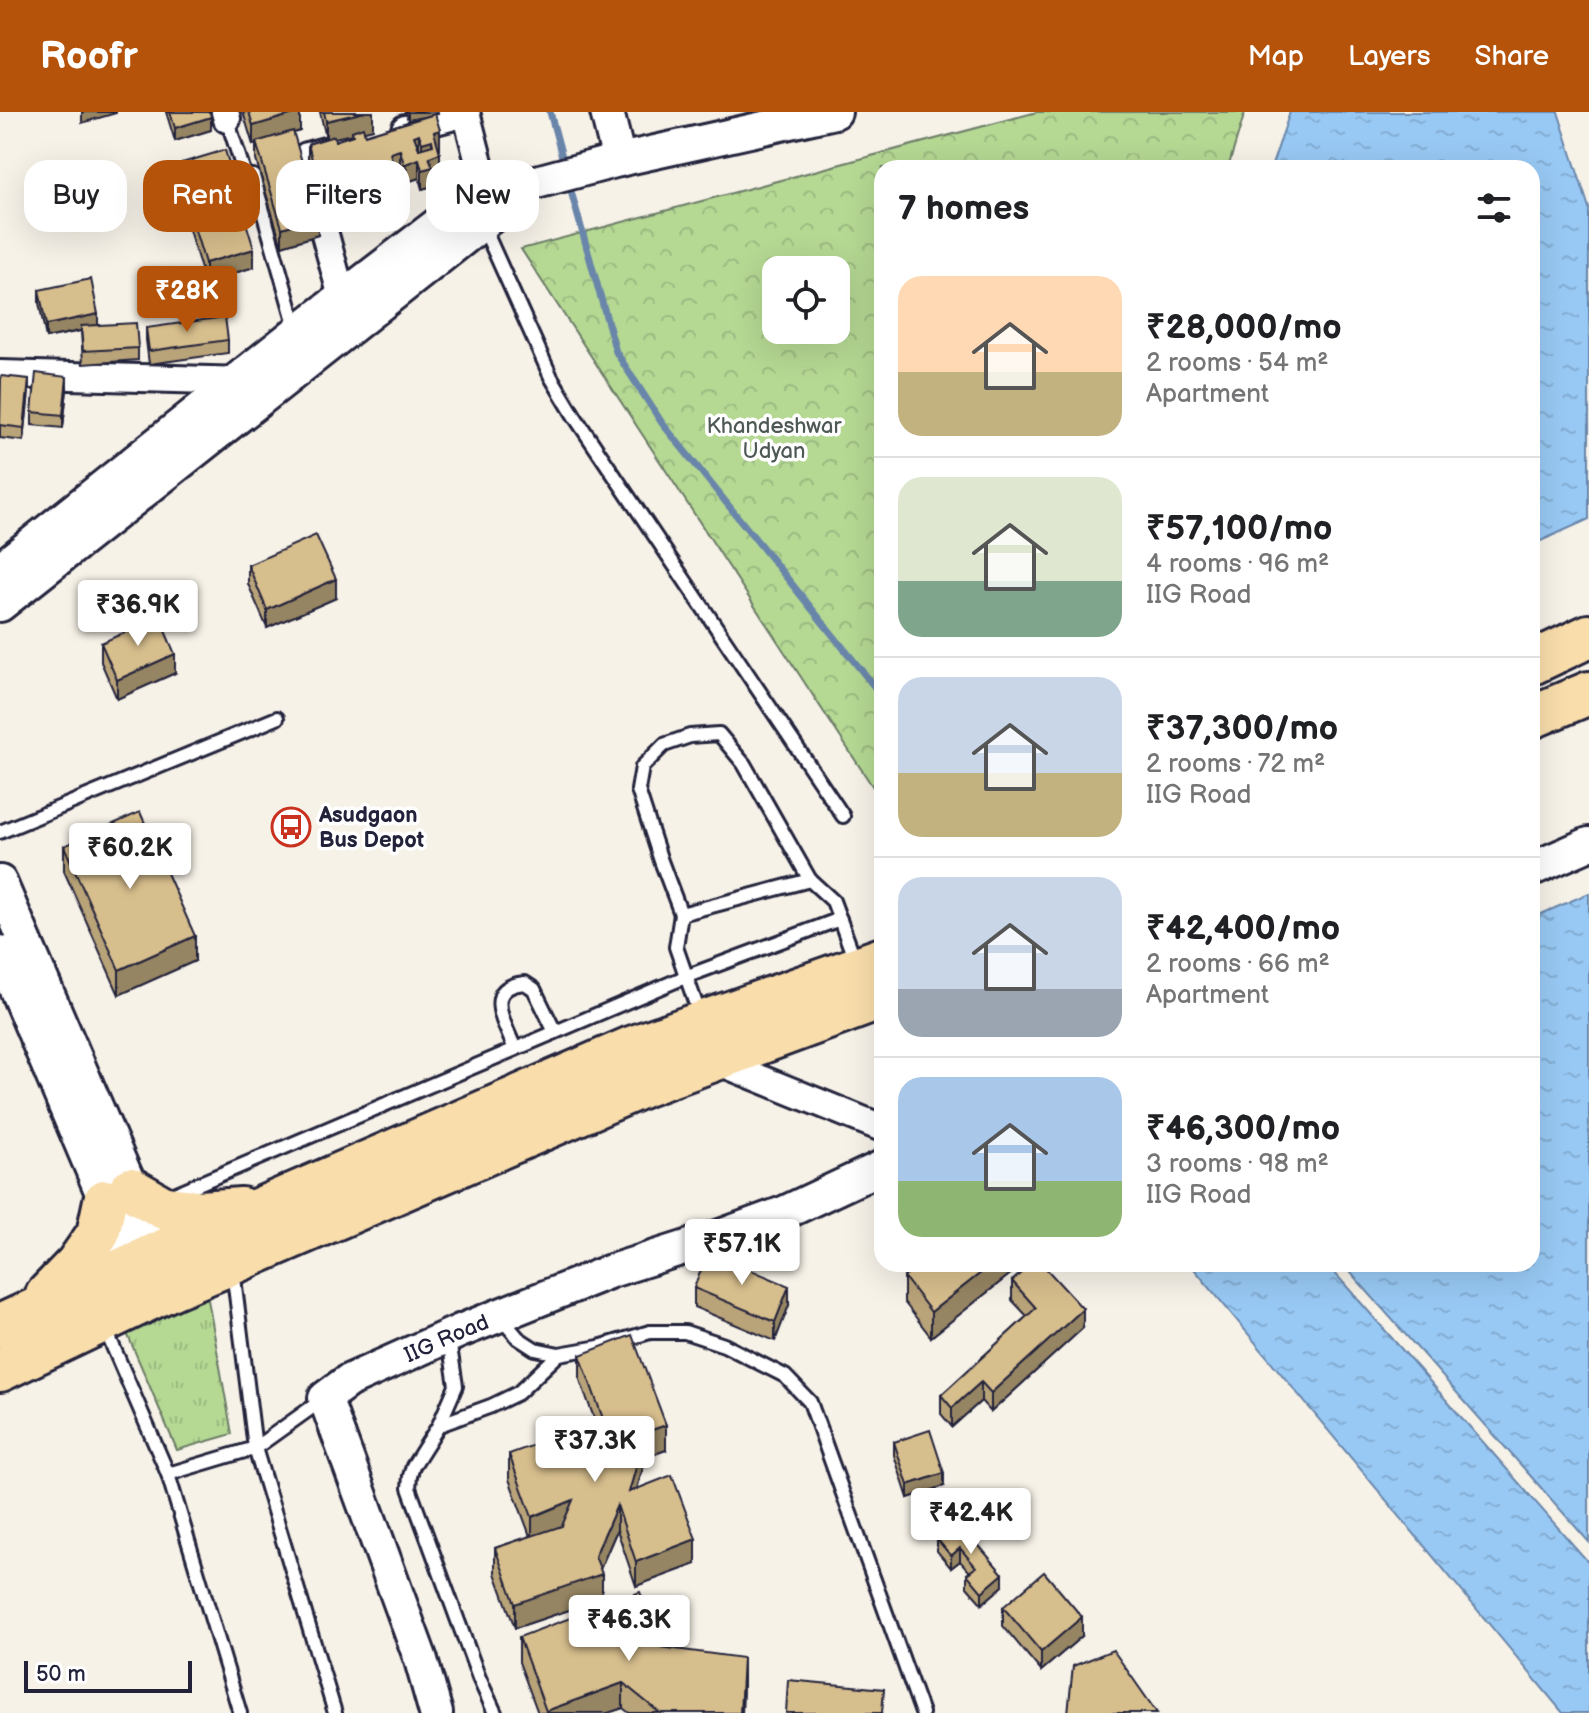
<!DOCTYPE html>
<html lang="en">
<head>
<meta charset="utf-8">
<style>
  body { margin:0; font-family:"Balsamiq Sans",sans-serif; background:#f6f6f6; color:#202124; height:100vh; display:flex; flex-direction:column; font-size:30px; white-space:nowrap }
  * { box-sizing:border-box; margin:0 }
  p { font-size:26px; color:#757577 }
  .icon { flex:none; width:44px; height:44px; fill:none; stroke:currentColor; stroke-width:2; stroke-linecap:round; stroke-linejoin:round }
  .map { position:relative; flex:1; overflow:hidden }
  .drawer { position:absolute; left:874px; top:48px; width:666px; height:1112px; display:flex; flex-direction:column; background:#fff; border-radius:24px; box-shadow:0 8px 32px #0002 }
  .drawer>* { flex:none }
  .hud { position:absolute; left:24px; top:48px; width:730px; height:72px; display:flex; gap:16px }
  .controls { position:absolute; left:762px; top:144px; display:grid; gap:16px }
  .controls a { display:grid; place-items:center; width:88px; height:88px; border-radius:16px; background:#fff; box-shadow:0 8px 32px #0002; font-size:40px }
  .scale { position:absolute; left:24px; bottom:20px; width:168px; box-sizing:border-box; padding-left:8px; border:4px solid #22223b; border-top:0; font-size:22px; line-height:28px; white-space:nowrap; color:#22223b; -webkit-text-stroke:6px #fff; paint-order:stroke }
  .price { position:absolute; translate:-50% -68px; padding:0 18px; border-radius:8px; background:#fff; color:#222; font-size:26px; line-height:52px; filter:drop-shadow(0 2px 4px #0008) }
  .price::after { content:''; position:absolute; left:50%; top:48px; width:24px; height:18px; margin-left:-12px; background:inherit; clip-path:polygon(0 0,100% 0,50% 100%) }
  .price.current { background:#b45309; color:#fff }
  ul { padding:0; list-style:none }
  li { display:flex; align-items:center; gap:24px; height:200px; padding:0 24px }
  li+li { border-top:2px solid #e0e0e0 }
  li span { display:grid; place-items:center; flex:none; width:224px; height:160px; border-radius:24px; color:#555 }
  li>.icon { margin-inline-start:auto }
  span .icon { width:96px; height:96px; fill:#fffc; stroke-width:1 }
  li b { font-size:34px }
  h2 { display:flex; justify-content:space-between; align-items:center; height:96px; padding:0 24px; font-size:34px }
  .pill { padding:0 28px; border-radius:24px; background:#fff; box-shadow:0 8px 32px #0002; font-size:28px; line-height:72px }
  .pill.current { background:#b45309; color:#fff }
  header { display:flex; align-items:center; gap:48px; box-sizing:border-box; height:112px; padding:0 40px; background:#b45309; color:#fff }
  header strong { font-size:38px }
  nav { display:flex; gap:44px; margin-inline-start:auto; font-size:28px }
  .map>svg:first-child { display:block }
  .grass { fill:url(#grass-tufts); stroke:#6c7d67; stroke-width:2 }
  .park { fill:url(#park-crowns); stroke:#6c7d67; stroke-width:2; fill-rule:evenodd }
  .water { fill:url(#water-ripples); stroke:#6986aa; stroke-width:2 }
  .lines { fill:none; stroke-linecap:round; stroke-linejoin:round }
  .stream { stroke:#6986aa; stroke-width:7 }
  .service-casing { stroke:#22223b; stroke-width:18 }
  .minor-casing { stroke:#22223b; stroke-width:32 }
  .tertiary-casing { stroke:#22223b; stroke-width:38 }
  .trunk-casing { stroke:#22223b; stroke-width:48 }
  .service { stroke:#fff; stroke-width:12 }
  .minor { stroke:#fff; stroke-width:26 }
  .tertiary { stroke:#fff; stroke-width:32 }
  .trunk { stroke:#f9ddab; stroke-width:42 }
  .wall { fill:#b9a379; stroke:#22223b; stroke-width:2; fill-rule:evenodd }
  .shaded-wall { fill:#968563; stroke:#22223b; stroke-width:2 }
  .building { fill:#d7be8d; stroke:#22223b; stroke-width:2; fill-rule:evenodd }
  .labels { text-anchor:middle; stroke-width:7; stroke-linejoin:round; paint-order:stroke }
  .park-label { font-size:22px; fill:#4e5955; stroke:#fff }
  .poi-label { font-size:22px; font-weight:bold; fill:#22223b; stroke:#fff; text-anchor:start }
  .street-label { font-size:22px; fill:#22223b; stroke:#fff }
</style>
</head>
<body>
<header>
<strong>Roofr</strong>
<nav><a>Map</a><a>Layers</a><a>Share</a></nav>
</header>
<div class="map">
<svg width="1589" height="1601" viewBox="0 0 1589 1601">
  <defs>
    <pattern id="grass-tufts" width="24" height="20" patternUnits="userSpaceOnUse" patternTransform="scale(2)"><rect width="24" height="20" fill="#b5d893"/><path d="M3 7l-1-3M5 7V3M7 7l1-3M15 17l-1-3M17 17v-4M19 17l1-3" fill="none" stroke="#9bb980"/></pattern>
    <pattern id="park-crowns" width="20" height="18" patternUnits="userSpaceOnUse" patternTransform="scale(2)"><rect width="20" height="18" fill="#b5d893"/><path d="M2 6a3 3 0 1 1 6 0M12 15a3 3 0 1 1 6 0" fill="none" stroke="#9bb980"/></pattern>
    <pattern id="water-ripples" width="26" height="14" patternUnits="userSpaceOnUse" patternTransform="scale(2)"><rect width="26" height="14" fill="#98c9f4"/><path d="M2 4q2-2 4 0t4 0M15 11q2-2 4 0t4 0" fill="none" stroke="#83acd2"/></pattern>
  </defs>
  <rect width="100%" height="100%" fill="#f7f2e8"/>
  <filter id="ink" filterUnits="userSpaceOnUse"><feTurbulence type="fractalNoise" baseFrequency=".0125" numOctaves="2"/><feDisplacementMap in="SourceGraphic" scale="16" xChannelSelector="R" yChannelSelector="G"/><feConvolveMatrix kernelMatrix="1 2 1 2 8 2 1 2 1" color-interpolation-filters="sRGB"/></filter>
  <g filter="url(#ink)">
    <!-- grass -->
    <polygon class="grass" points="207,1182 232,1322 177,1338 126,1219"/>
    <!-- park -->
    <path class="park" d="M1037,0H1245L1228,56H882V689L521,137ZM776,158H836V218H776Z"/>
    <!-- water -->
    <g class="water">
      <polygon points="1290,0 1558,0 1589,96 1589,407 1532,433 1532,56 1271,56"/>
      <polygon points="1589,781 1589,1430 1343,1152 1532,1152 1532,806"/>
      <polygon points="1190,1152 1327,1152 1589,1451 1589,1601 1563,1601"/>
    </g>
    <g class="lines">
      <!-- stream -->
      <g class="stream">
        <polyline points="550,0 565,56"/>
        <polyline points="569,72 616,240 662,311 882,584"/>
      </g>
      <defs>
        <g id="service">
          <polyline points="227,7 244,60"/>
          <polyline points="253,64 297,219"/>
          <polyline points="483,114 551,265 575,305 843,704"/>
          <polyline points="0,720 277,606"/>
          <polyline points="681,802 661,749 638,678 642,655 664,633 690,624 719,622 744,652 810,768"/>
          <polyline points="700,904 676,835 681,802 810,768 833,789 856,851"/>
          <path d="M515,937C505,912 481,875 525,871L534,877L555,920"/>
          <polyline points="172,1083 685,865 840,807"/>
          <polyline points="233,1158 255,1336 335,1601"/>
          <polyline points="501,1206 518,1226 535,1237 559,1242 599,1235 650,1220 685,1220 724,1233 785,1264 810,1290 922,1601"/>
          <polyline points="105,1216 168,1362 240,1601"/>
          <polyline points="449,1228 456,1274 439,1313 413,1354 410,1364 409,1376 479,1566 495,1601"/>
          <polyline points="439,1313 491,1294 518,1281 559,1242"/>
          <polyline points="168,1362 255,1336 325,1286"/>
        </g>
        <g id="minor">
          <polyline points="225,0 227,7"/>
          <polyline points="466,0 490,93"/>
          <polyline points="405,17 466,1"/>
          <polyline points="340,35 307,44 305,49 342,185"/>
          <polyline points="0,262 245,269"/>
          <polyline points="714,943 716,948 724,952 882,1016"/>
        </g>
        <g id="tertiary">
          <polyline points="607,0 619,48"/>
          <polyline points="0,457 297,220 485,76 510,77 619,48 835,0"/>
          <polyline points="0,493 492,104 510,77"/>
          <polyline points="1532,757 1589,732"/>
          <polyline points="0,770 167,1160"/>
          <polyline points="0,840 141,1173"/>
          <path id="s1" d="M436,1601L421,1548L325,1286L348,1269L460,1219L611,1159L712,1127L786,1100L882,1055"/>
        </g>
        <g id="trunk">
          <polyline points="1532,551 1589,524"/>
          <polyline points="1532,605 1589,581"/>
          <polyline points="131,1077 164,1096 202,1100 241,1097"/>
          <polyline points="47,1183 77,1152 98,1122 105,1089"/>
          <polyline points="0,1214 158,1141 631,936 882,847"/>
          <polyline points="0,1258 174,1175 232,1151 645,973 882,886"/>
        </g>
      </defs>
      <!-- service casing -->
      <use href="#service" class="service-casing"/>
      <!-- minor casing -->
      <use href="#minor" class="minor-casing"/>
      <!-- tertiary casing -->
      <use href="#tertiary" class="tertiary-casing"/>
      <!-- trunk casing -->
      <use href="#trunk" class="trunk-casing"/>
      <!-- service -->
      <use href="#service" class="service"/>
      <!-- minor -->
      <use href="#minor" class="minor"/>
      <!-- tertiary -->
      <use href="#tertiary" class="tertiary"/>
      <!-- trunk -->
      <use href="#trunk" class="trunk"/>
    </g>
    <!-- wall -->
    <g class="wall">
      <polygon points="166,0 210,0 211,18 175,29"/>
      <polygon points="243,0 300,0 300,19 293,21 318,123 282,134 256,48 256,32 253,33"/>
      <path d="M320,0H373V17L364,19L365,23L427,4L408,8L405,0H438V2H435L440,37L439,38L440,60L433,62V74L422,77L419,66L407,70V77L403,78V89L366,101L364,94L350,98V105L326,113L318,87V72L314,73L308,51V32L326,26ZM352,22V24L335,29L334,26Z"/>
      <polygon points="182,51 237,85 254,155 205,170 189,118 189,99 192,98 182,63"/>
      <polygon points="39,178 138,236 138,248 83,252 81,219 46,226 39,191"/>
      <polygon points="146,216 228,228 228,241 149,252 146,228"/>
      <polygon points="0,269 29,279 24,329 0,326"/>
      <polygon points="67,277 63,316 32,313 32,300"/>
      <polygon points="248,453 336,486 267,516 248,472"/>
      <polygon points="101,531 175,561 117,587 101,550"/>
      <polygon points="64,734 195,849 119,883 64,759"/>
      <polygon points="1018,1152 1018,1156 931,1225 904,1190 904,1165"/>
      <polygon points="1012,1169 1083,1216 991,1300 981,1289 952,1315 941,1302 941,1283 1027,1204 1012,1188"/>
      <polygon points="694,1176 789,1193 775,1229 694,1195"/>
      <polygon points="580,1243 666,1338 646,1345 637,1377 696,1452 636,1474 617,1418 600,1457 602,1487 515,1516 495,1461 495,1436 530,1424 509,1367 509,1342 591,1342 601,1325 580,1268"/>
      <polygon points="894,1330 944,1374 908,1386 894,1343"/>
      <polygon points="958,1409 1003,1474 982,1492 967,1475 967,1462 970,1460 960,1449 951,1456 937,1439 937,1427"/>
      <polygon points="1003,1495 1082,1524 1041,1559 1003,1514"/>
      <polygon points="519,1525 661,1535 743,1571 742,1601 629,1601 623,1596 608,1601 538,1601 519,1550"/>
    </g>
    <!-- shaded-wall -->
    <g class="shaded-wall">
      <polygon points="82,0 116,0 116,1 82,11"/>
      <polygon points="300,0 300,19 253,33 253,14"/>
      <polygon points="365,0 373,0 373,17 353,22 352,19 352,22 326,28 326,9"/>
      <polygon points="408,0 438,0 438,2 408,8"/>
      <polygon points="211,5 211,18 175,29 175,16"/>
      <polygon points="440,18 440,37 434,39 434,20"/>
      <polygon points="419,22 419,41 414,24"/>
      <polygon points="432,28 432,44 440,41 440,60 433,62 433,74 422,77 422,31"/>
      <polygon points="400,38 400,57 390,60 390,41"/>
      <polygon points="419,47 419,66 407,70 407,77 403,78 403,89 366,101 366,82 405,52"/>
      <polygon points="332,49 332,68 318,68 318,72 314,73 314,55"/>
      <polygon points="364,75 364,94 350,98 350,105 326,113 326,94 348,80"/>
      <polygon points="237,78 237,91 194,103 194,91"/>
      <polygon points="318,105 318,123 282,134 282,116"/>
      <polygon points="254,137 254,155 205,170 205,151"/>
      <polygon points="98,202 98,215 46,226 46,213"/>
      <polygon points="67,265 67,277 63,316 63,303"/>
      <polygon points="29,267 29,279 24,329 24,316"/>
      <polygon points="336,467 336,486 267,516 267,498"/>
      <polygon points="175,542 175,561 117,587 117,568"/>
      <polygon points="195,824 195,849 119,883 119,858"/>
      <polygon points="992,1152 1018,1152 1018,1156 931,1225 931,1200"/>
      <polygon points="789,1174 789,1193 775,1229 775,1210"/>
      <polygon points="1083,1197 1083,1216 991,1300 991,1281"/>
      <polygon points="981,1270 981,1289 952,1315 952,1296"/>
      <polygon points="666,1313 666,1338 646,1345 629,1405 629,1380 646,1320"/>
      <polygon points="944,1361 944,1374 908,1386 908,1373"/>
      <polygon points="573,1388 573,1413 532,1430 532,1405"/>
      <polygon points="617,1393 617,1418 597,1464 602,1462 602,1487 515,1516 515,1492 595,1444"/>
      <polygon points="696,1427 696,1452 636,1474 636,1450"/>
      <polygon points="960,1436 960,1449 951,1456 951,1444"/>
      <polygon points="1003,1462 1003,1474 982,1492 982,1480"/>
      <polygon points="1082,1505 1082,1524 1041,1559 1041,1540"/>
      <polygon points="743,1546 743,1571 742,1601 740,1601"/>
      <polygon points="623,1571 623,1596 608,1601 546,1601 546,1599"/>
    </g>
    <!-- building -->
    <g class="building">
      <polygon points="170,0 210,0 211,5 175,16"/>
      <polygon points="249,0 300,0 253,14"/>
      <polygon points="324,0 365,0 326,9"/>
      <path d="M435,2L440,18L434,20L440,41L429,45L433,55L422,58L419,47L405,52L407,58L400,61L403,71L366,82L364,75L348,80L350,87L326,94L318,68L336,63L332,49L314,55L308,32L334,24L335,29L353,23L352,19L363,15L365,23ZM419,22L422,31L432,28L433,33L419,37L414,24ZM400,38L404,52L394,55L390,41Z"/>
      <polygon points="293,19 318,105 282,116 256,30"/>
      <polygon points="225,38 237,78 194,91 182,51"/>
      <polygon points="238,84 254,137 205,151 189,99"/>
      <polygon points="91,167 98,202 46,213 39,178"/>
      <polygon points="225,205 228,228 149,239 146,216"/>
      <polygon points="136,211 138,236 83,239 81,214"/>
      <polygon points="36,261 67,265 63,303 32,300"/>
      <polygon points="1,264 29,267 24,316 0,313"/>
      <polygon points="316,423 336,467 267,498 248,453"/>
      <polygon points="159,505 175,542 117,568 101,531"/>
      <polygon points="140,700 195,824 119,858 64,734"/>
      <polygon points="708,1140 789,1174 775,1210 694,1176"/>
      <polygon points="920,1152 992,1152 931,1200 904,1165"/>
      <polygon points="1031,1152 1042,1152 1083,1197 991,1281 981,1270 952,1296 941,1283 1036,1196 1012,1169"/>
      <polygon points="632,1223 666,1313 646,1320 629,1380 672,1363 696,1427 636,1450 617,1393 595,1444 602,1462 515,1492 495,1436 562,1414 573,1388 532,1405 509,1342 581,1316 591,1342 606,1315 580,1243"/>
      <polygon points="930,1318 944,1361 908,1373 894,1330"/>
      <polygon points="958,1409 1003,1462 982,1480 967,1462 976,1455 960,1436 951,1444 937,1427"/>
      <polygon points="1044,1460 1082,1505 1041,1540 1003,1495"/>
      <polygon points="640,1480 661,1535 743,1546 740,1601 660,1601 623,1571 546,1599 519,1525"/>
      <polygon points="1113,1538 1157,1601 1068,1601 1073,1554"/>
      <polygon points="788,1568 884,1577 882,1601 786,1601"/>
    </g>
  </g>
  <!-- icons -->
  <defs>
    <symbol id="bus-ring" viewBox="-11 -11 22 22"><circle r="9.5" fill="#fff" stroke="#c8321e" stroke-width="1.5"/><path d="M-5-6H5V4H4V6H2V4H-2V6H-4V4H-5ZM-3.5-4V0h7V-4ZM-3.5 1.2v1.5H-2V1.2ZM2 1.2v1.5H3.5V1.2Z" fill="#c8321e"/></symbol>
  </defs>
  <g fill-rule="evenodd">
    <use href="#bus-ring" x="269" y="693" width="44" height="44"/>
  </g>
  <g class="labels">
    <!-- park labels -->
    <g class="park-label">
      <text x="774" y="321">Khandeshwar<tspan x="774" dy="25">Udyan</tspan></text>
    </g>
    <!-- poi labels -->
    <g class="poi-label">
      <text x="319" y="710">Asudgaon<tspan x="319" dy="25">Bus Depot</tspan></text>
    </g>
    <!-- street labels -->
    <g class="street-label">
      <text dy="8" stroke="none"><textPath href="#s1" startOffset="470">IIG Road</textPath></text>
    </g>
  </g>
</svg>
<div class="controls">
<a><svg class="icon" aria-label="locate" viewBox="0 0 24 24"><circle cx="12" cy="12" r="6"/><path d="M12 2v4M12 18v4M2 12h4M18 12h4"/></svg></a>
</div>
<div class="scale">50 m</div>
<b class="price current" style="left:187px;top:222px">₹28K</b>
<b class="price" style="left:138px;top:536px">₹36.9K</b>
<b class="price" style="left:130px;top:779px">₹60.2K</b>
<b class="price" style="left:742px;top:1175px">₹57.1K</b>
<b class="price" style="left:595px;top:1372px">₹37.3K</b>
<b class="price" style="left:971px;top:1444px">₹42.4K</b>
<b class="price" style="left:629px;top:1551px">₹46.3K</b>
<div class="hud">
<a class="pill">Buy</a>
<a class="pill current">Rent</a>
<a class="pill">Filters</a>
<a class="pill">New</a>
</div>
<section class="drawer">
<h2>7 homes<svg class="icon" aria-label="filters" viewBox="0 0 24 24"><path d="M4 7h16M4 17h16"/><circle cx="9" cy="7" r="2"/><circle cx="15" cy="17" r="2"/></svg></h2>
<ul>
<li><span style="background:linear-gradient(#ffd9b3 60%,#c2b280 0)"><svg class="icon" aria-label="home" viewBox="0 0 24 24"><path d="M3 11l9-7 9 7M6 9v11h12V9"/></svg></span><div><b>₹28,000/mo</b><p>2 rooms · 54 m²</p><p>Apartment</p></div></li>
<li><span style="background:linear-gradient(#dfe7d0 65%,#7fa58c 0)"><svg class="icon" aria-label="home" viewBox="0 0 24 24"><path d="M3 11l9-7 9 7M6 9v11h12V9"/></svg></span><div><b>₹57,100/mo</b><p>4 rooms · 96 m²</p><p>IIG Road</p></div></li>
<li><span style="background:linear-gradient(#c9d6e8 60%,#c2b280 0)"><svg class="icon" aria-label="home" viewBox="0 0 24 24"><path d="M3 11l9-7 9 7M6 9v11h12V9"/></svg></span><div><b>₹37,300/mo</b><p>2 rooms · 72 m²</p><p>IIG Road</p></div></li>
<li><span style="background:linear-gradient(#c9d6e8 70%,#9aa5b1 0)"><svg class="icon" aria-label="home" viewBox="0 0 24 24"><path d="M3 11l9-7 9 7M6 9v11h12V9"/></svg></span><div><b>₹42,400/mo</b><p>2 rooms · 66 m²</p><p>Apartment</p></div></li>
<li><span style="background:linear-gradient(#a9c7e8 65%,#8fb573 0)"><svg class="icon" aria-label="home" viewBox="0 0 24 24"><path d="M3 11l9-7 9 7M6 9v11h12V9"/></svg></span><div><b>₹46,300/mo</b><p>3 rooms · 98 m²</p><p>IIG Road</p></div></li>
</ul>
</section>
</div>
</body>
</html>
